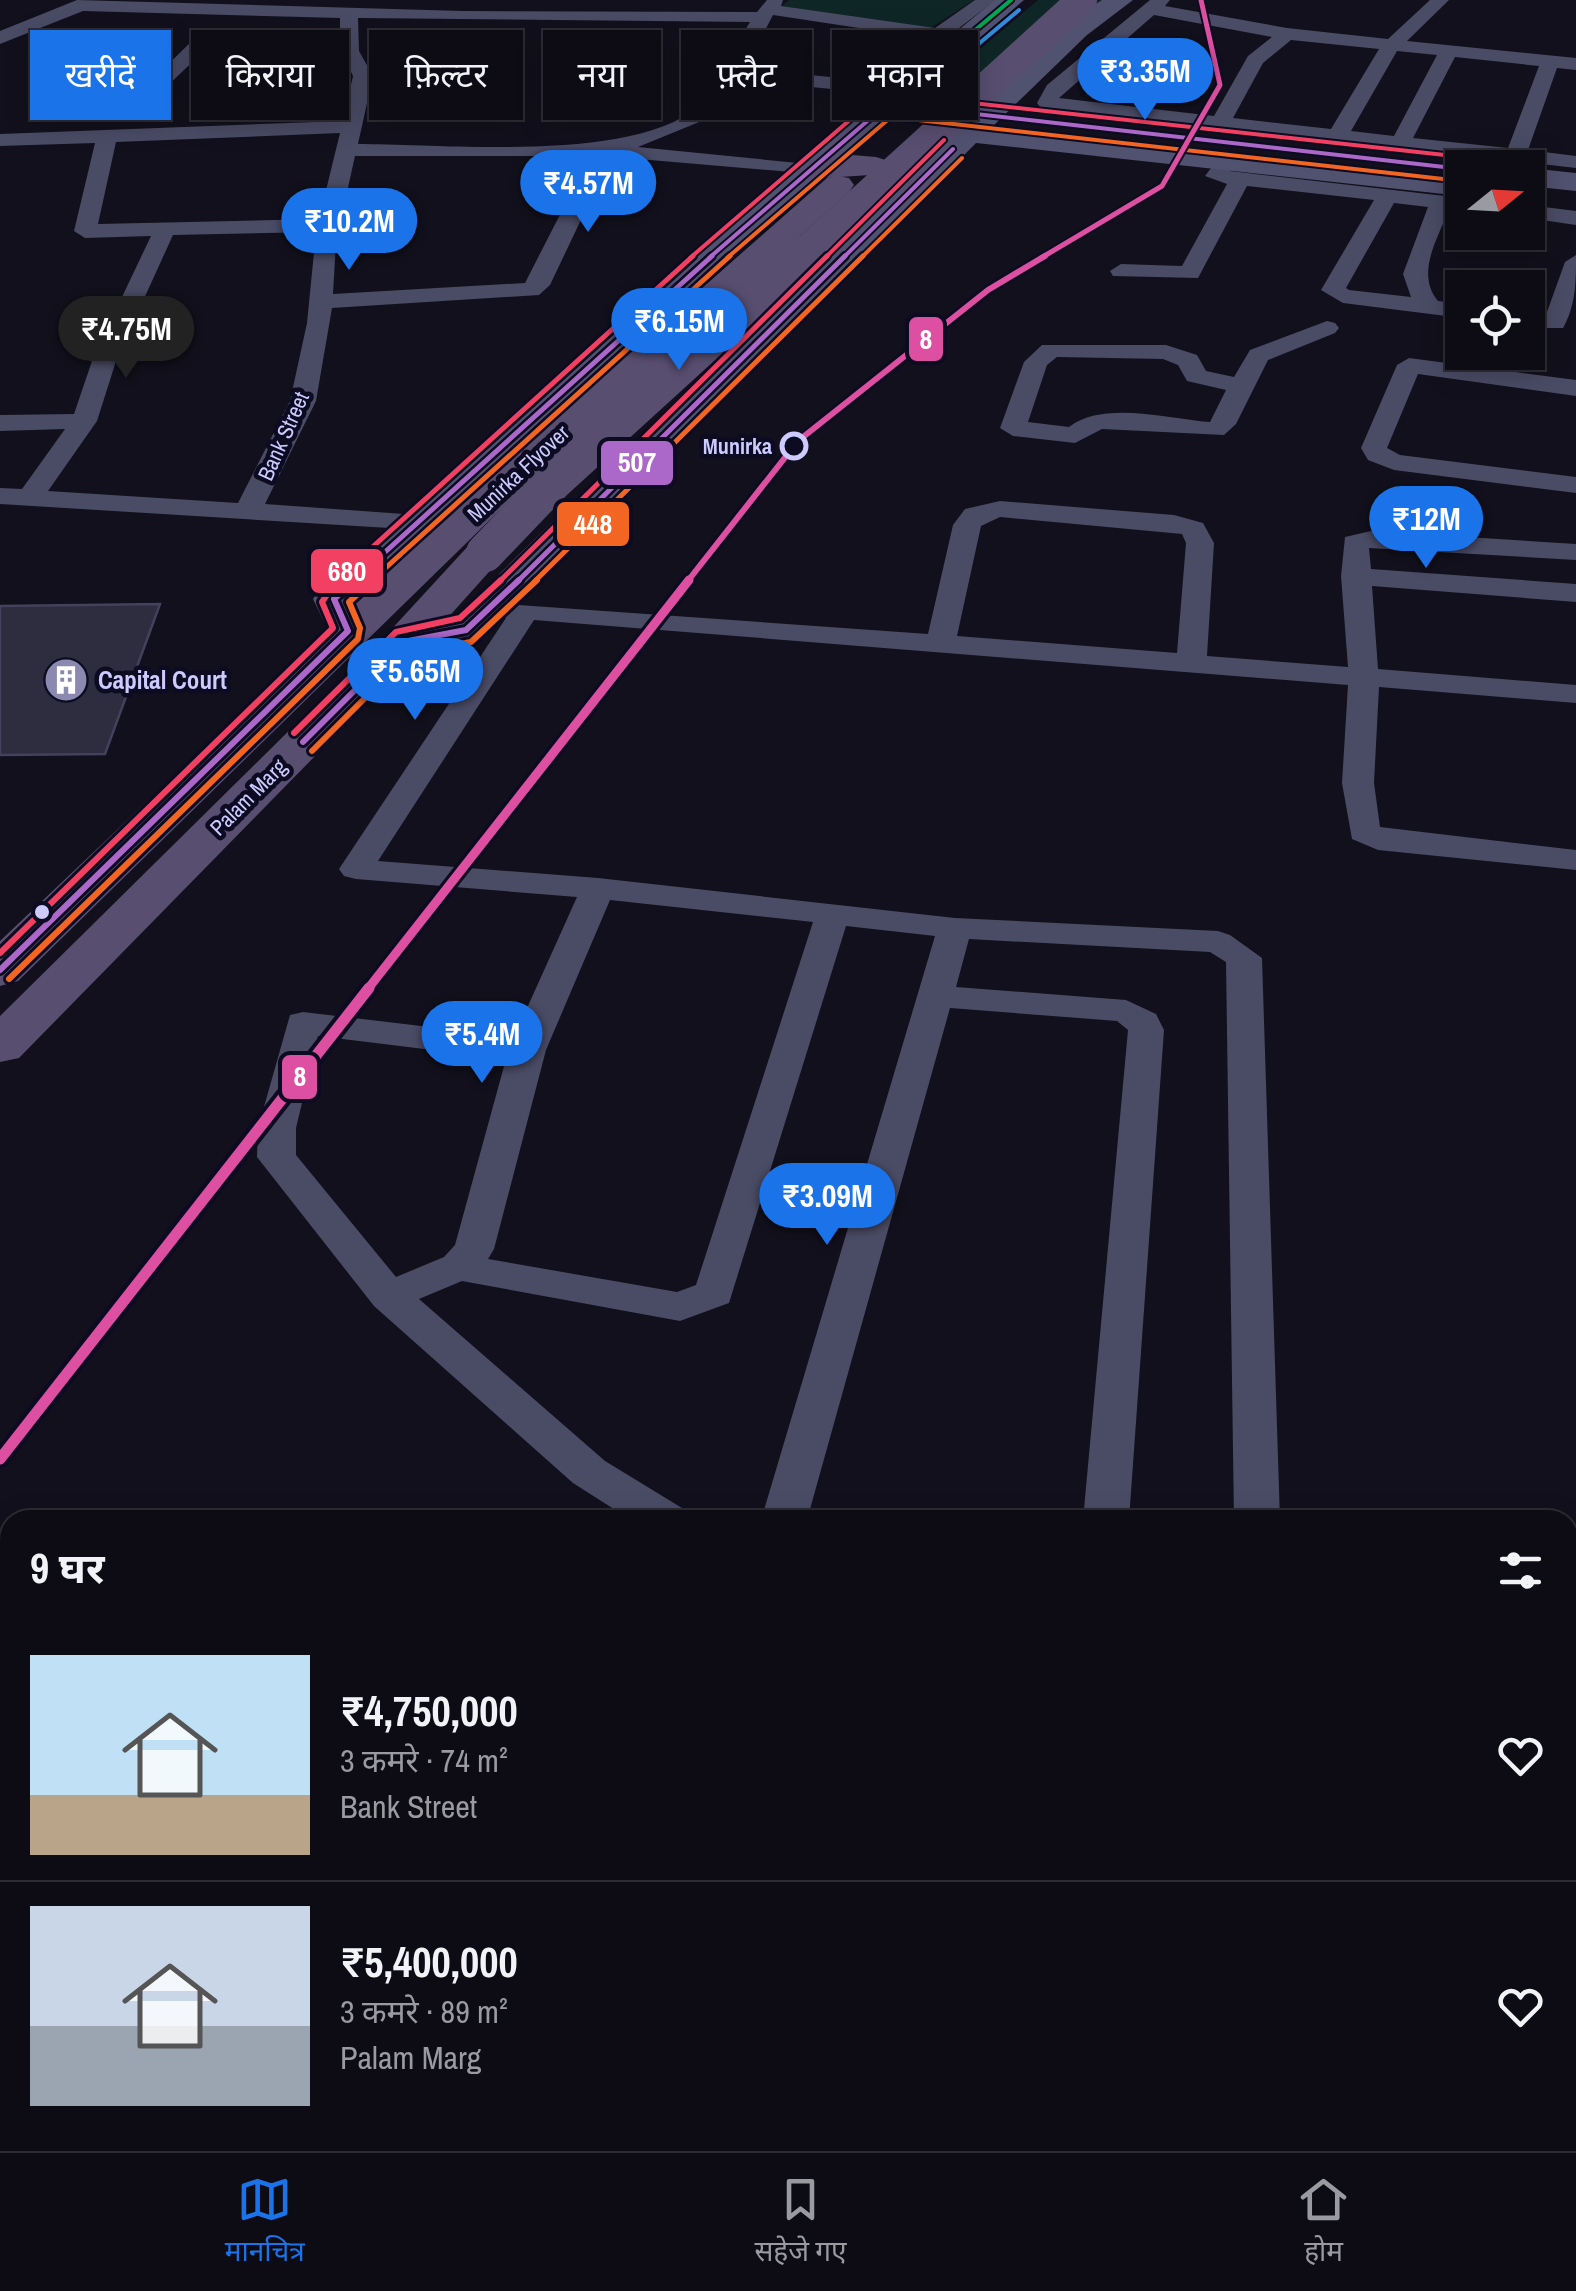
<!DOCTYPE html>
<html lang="hi">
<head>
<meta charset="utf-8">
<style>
  body { margin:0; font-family:"Archivo Narrow","Noto Sans Devanagari",sans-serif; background:#1b1a22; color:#f1f3f6; height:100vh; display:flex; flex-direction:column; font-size:38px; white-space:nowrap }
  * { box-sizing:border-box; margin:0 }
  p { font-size:32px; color:#9a9ba0 }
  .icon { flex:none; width:55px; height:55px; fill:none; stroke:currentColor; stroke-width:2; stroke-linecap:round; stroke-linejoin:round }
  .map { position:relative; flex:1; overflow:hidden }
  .drawer { position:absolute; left:0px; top:1510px; width:1578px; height:642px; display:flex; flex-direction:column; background:#0d0c15; border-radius:30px 30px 0 0; box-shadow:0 5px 25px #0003,0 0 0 2px #2d2c34 }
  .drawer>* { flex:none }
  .banner { position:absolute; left:30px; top:30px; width:1000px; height:90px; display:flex; gap:20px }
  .needle { width:65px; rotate:72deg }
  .buttons { position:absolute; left:1445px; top:150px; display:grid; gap:20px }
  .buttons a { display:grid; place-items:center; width:100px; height:100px; border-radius:0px; background:#0d0c15; box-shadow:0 5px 25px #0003,0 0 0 2px #2d2c34; font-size:50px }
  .price { position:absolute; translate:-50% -85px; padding:0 22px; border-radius:35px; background:#1a73e8; color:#fff; font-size:32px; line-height:65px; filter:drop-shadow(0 2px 5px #0008) }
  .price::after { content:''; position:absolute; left:50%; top:60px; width:30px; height:22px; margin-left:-15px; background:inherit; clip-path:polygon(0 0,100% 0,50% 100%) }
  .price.selected { background:#222; color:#fff }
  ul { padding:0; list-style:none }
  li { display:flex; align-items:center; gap:30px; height:250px; padding:0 30px }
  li+li { border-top:2px solid #2d2c34 }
  li span { display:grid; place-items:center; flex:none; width:280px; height:200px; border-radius:0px; color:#555 }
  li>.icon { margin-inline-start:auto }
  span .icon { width:120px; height:120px; fill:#fffc; stroke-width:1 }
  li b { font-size:42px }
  h2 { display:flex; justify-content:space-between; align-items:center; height:120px; padding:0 30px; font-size:42px }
  .chip { padding:0 35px; border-radius:0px; background:#0d0c15; box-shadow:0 5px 25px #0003,0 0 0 2px #2d2c34; font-size:35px; line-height:90px }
  .chip.selected { background:#1a73e8; color:#fff }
  .tab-bar { display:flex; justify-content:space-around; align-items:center; height:140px; border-top:2px solid #2d2c34; background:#0d0c15; font-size:28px; color:#9a9ba0 }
  .tab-bar a { display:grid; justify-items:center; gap:5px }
  .tab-bar .selected { color:#1a73e8 }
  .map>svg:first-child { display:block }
  .green { fill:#0e2726 }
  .building { fill:#2e2c3f; stroke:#43415b; stroke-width:2.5 }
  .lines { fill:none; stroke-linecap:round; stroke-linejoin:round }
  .street { fill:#4a4b65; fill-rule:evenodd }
  .secondary { fill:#515170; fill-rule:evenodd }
  .primary { fill:#584e70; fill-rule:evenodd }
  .primary-bridge-far1 { stroke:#584e70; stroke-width:30 }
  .primary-bridge { stroke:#584e70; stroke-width:38 }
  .bus-1-far2-casing { stroke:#0d0b21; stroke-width:8 }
  .bus-1-far1-casing { stroke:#0d0b21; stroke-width:10 }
  .bus-1-casing { stroke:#0d0b21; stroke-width:12 }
  .bus-2-far2-casing { stroke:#0d0b21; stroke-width:8 }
  .bus-2-far1-casing { stroke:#0d0b21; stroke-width:10 }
  .bus-2-casing { stroke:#0d0b21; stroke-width:12 }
  .bus-3-far2-casing { stroke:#0d0b21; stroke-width:8 }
  .bus-3-far1-casing { stroke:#0d0b21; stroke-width:10 }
  .bus-3-casing { stroke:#0d0b21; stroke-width:12 }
  .bus-4-casing { stroke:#0d0b21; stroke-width:8 }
  .bus-5-casing { stroke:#0d0b21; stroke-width:8 }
  .bus-1-far2 { stroke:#ac68c9; stroke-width:4 }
  .bus-1-far1 { stroke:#ac68c9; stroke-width:5 }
  .bus-1 { stroke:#ac68c9; stroke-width:6 }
  .bus-2-far2 { stroke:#f26522; stroke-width:4 }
  .bus-2-far1 { stroke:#f26522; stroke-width:5 }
  .bus-2 { stroke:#f26522; stroke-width:6 }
  .bus-3-far2 { stroke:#f24062; stroke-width:4 }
  .bus-3-far1 { stroke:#f24062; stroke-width:5 }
  .bus-3 { stroke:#f24062; stroke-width:6 }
  .bus-4 { stroke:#00a651; stroke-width:4 }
  .bus-5 { stroke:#338bd7; stroke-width:4 }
  .metro-1-far3-casing { stroke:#0d0b21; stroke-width:9 }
  .metro-1-far2-casing { stroke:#0d0b21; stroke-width:11 }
  .metro-1-far1-casing { stroke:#0d0b21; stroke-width:15 }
  .metro-1-casing { stroke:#0d0b21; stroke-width:19 }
  .metro-1-far3 { stroke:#dd4fa0; stroke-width:5 }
  .metro-1-far2 { stroke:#dd4fa0; stroke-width:6 }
  .metro-1-far1 { stroke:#dd4fa0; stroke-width:9 }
  .metro-1 { stroke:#dd4fa0; stroke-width:11 }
  .stop-dot { fill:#0d0b21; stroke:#cccaff; stroke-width:5 }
  .bus-dot { fill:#cccaff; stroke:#0d0b21; stroke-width:4 }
  .labels { text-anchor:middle; stroke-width:9; stroke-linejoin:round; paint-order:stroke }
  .far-street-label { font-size:22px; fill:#cccaff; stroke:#0d0b21 }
  .far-stop-label { font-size:22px; font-weight:bold; fill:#cccaff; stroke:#0d0b21; text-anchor:end }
  .poi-label { font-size:25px; font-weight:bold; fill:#cccaff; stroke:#0d0b21; text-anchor:start }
  .line-badge { stroke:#0d0b21; stroke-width:4 }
  .badge-label { font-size:28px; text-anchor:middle; font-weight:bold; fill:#fff }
</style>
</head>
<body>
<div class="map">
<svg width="1576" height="2151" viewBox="0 0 1576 2151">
  <rect width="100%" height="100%" fill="#11101c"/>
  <!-- green -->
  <g class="green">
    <polygon points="789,0 974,0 929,29 782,6"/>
    <polygon points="1038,0 1103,0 987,102 927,94"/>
  </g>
  <!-- building -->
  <polygon class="building" points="160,604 105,754 0,755 0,606"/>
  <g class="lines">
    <!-- street -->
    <g class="street">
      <path d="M77,0L463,11L757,12L767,0H783L781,6L935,28L975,0H996L955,31L972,34L974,38L965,44L773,15L745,69L904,84L914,90L904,96L739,80L709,118L638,147L808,164L819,170L815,174L615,157L609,161L550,285L539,295L332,308L316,401L265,504L432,516L436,522L432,528L422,530L0,504V488L22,489L65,429L0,431V415L74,414L93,358L151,236L85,238L74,231L95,143L0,146V134L343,121L353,76L340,48L208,47L161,92L144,88L196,37L340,36V18L83,11L0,44V31ZM358,18L750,22C732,50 724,85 698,107C630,163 445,144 358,144L373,76L359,51ZM340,133L319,219L98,224L116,142ZM355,156H590L525,283L333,294L336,242ZM316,232L307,323L290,401L238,503L48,491L97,421L117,358L173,235Z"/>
      <path d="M1150,0H1170L1165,6L1287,28L1388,39L1430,0H1449L1407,41L1576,58V70L1557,68L1528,150L1576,156V168L1040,107L1037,103L1047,85ZM1154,15L1272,37L1248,56L1214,116L1059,98ZM1291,40L1379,49L1331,129L1233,118L1263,63ZM1397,51L1437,55L1394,136L1351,131ZM1455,57L1539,66L1508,148L1413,138Z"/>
      <path d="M1225,157L1235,163L1230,171L1462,198V210L1449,209C1438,239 1415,273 1438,301L1462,304V318L1343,303L1321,290L1374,200L1247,186L1198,278L1113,276L1110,271L1121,264L1182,266L1227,184L1205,176L1218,159ZM1394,203L1428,207L1403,274L1411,297L1349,290L1346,288Z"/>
      <polygon points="1528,205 1576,211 1576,225 1528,218"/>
      <path d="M1576,255C1576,281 1576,305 1563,328H1547L1543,323L1565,262Z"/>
      <path d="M1327,321L1335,323L1339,328L1335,333L1268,360L1236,424L1224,435L1102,429L1075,443L1013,436L1000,428L1024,362L1042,345H1166L1197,355L1206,371L1234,377L1250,350ZM1057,357L1163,359L1178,365L1187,381L1226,390L1210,422C1169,419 1103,400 1069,427L1028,422L1047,365Z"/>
      <polygon points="1409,358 1576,380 1576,396 1418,374 1387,448 1400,455 1576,477 1576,493 1394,470 1368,460 1361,448 1397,365"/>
      <path d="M1000,501L1174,515L1203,523L1214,543L1207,656L1348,667L1341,576L1345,537L1371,531L1576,544V560L1369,548L1371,569L1576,584V602L1372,586L1378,669L1576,685V703L1379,687L1374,783L1380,827L1576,850V870L1378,850L1352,839L1342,783L1348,685L534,620L378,861L598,878L955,918L1218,931L1230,935L1262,958L1280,1520H1234L1226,962L1210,952L969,939L956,987L1126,1000L1156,1014L1164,1030L1129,1520H1083L1128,1030L1117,1021L950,1008L807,1520H761L935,936L846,926L729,1303L680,1321L462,1281L419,1299L605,1461L682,1508L689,1520H631L573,1483L374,1306L257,1157L258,1128L290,1015L303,1012L514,1037L577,897L356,879L344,876L339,869L506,618L492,615L487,609L492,603L928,634L953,525L965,509ZM1000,517L1182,534L1186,543L1177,653L957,636L981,526ZM610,900L813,922L696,1285L677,1292L488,1259L494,1249L546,1050ZM318,1036L506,1059L455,1245L444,1257L396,1277L296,1155V1128Z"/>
      <polygon points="1568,1772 1576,1773 1576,1815 1568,1812"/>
    </g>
    <!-- secondary -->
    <g class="secondary">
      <polygon points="995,0 1024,0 808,185 356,601 370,631 363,640 348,644 333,640 313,599 319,590 786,171"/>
      <polygon points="1102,0 1133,0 1087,35 992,127 1462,178 1462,196 976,143 481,639 403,655 388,651 381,642 388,633 452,620 945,139 930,136 926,130 930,124 962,123 1067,23"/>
      <polygon points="1528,168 1576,173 1576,191 1528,186"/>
    </g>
    <!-- primary -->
    <g class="primary">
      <polygon points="852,155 876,157 920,171 929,186 913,195 871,175 808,179 793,170 797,163"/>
      <polygon points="838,176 849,178 854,185 849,192 539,472 18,981 0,986 0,941 511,456 827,178"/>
      <polygon points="485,541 500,544 506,553 418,651 19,1058 0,1062 0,1016 388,633 470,544"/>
    </g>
    <!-- primary-bridge-far1 -->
    <polyline class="primary-bridge-far1" points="798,258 1082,0"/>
    <!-- primary-bridge -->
    <polyline class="primary-bridge" points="485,553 553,482 801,256"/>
    <defs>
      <g id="bus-1-far2">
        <polyline points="709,258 887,104 1462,169"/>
        <polyline points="843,258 953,149"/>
      </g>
      <g id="bus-1-far1">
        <polyline points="352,582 712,256"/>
        <polyline points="517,582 845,256"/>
      </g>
      <g id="bus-1">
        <polyline points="303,742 403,642 466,630 519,580"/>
        <polyline points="0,970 348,631 334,599 355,580"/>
      </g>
      <g id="bus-2-far2">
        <polyline points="727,258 891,117 1461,181"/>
        <polyline points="861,258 962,158"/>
      </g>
      <g id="bus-2-far1">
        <polyline points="370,582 730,256"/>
        <polyline points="534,582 863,256"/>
      </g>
      <g id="bus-2">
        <polyline points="312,751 409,654 471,642 537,580"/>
        <polyline points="9,979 358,639 360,628 349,602 373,580"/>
      </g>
      <g id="bus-3-far2">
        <polyline points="690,258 881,93 1463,157"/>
        <polyline points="825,258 944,140"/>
      </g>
      <g id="bus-3-far1">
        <polyline points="334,582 693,256"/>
        <polyline points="499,582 827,256"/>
      </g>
      <g id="bus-3">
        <polyline points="294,733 396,632 460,618 501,580"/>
        <polyline points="0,953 333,628 322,602 337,580"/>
      </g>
      <polyline id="bus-4" points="887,104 1011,0"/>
      <polyline id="bus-5" points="895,114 1019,10"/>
    </defs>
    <!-- bus-1-far2 casing -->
    <use href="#bus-1-far2" class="bus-1-far2-casing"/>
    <!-- bus-1-far1 casing -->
    <use href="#bus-1-far1" class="bus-1-far1-casing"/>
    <!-- bus-1 casing -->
    <use href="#bus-1" class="bus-1-casing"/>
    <!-- bus-2-far2 casing -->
    <use href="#bus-2-far2" class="bus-2-far2-casing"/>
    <!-- bus-2-far1 casing -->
    <use href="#bus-2-far1" class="bus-2-far1-casing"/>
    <!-- bus-2 casing -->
    <use href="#bus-2" class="bus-2-casing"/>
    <!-- bus-3-far2 casing -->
    <use href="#bus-3-far2" class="bus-3-far2-casing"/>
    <!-- bus-3-far1 casing -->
    <use href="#bus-3-far1" class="bus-3-far1-casing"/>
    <!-- bus-3 casing -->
    <use href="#bus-3" class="bus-3-casing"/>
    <!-- bus-4 casing -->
    <use href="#bus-4" class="bus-4-casing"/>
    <!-- bus-5 casing -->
    <use href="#bus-5" class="bus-5-casing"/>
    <!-- bus-1-far2 -->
    <use href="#bus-1-far2" class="bus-1-far2"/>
    <!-- bus-1-far1 -->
    <use href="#bus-1-far1" class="bus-1-far1"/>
    <!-- bus-1 -->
    <use href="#bus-1" class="bus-1"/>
    <!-- bus-2-far2 -->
    <use href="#bus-2-far2" class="bus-2-far2"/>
    <!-- bus-2-far1 -->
    <use href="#bus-2-far1" class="bus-2-far1"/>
    <!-- bus-2 -->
    <use href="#bus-2" class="bus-2"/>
    <!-- bus-3-far2 -->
    <use href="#bus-3-far2" class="bus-3-far2"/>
    <!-- bus-3-far1 -->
    <use href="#bus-3-far1" class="bus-3-far1"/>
    <!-- bus-3 -->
    <use href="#bus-3" class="bus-3"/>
    <!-- bus-4 -->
    <use href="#bus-4" class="bus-4"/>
    <!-- bus-5 -->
    <use href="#bus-5" class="bus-5"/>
    <defs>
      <polyline id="metro-1-far3" points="1041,258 1162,186 1220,85 1201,0"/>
      <polyline id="metro-1-far2" points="687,582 798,441 988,290 1045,256"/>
      <polyline id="metro-1-far1" points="367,990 689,580"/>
      <polyline id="metro-1" points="0,1459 369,988"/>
    </defs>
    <!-- metro-1-far3 casing -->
    <use href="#metro-1-far3" class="metro-1-far3-casing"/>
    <!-- metro-1-far2 casing -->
    <use href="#metro-1-far2" class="metro-1-far2-casing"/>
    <!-- metro-1-far1 casing -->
    <use href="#metro-1-far1" class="metro-1-far1-casing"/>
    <!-- metro-1 casing -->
    <use href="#metro-1" class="metro-1-casing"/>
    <!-- metro-1-far3 -->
    <use href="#metro-1-far3" class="metro-1-far3"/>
    <!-- metro-1-far2 -->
    <use href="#metro-1-far2" class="metro-1-far2"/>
    <!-- metro-1-far1 -->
    <use href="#metro-1-far1" class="metro-1-far1"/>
    <!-- metro-1 -->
    <use href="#metro-1" class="metro-1"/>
  </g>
  <!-- icons -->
  <defs>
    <symbol id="building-disc" viewBox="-11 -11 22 22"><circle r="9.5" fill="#8b89b0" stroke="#0d0b21"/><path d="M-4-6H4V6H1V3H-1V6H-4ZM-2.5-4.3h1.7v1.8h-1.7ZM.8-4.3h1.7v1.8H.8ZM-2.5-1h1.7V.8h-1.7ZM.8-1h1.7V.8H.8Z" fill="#fff"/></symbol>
  </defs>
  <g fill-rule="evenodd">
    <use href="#building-disc" x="41" y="655" width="50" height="50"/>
  </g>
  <!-- markers -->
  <circle class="stop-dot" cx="794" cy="446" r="12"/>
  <circle class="bus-dot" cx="42" cy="912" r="9"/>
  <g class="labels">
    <!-- far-street labels -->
    <g class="far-street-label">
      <text transform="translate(283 436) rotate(-66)" y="8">Bank Street</text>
      <text transform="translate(518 473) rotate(-43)" y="8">Munirka Flyover</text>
      <text transform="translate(248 797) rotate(-45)" y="8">Palam Marg</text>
    </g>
    <!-- far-stop labels -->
    <g class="far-stop-label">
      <text x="772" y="454">Munirka</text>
    </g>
    <!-- poi labels -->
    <g class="poi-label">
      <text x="98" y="689">Capital Court</text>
    </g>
  </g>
  <g class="line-badge">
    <rect x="907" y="315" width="38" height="48" rx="10" fill="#dd4fa0"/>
    <rect x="599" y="439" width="76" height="48" rx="10" fill="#ac68c9"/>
    <rect x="555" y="500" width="76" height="48" rx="10" fill="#f26522"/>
    <rect x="309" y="547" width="76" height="48" rx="10" fill="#f24062"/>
    <rect x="280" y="1053" width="39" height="48" rx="10" fill="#dd4fa0"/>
  </g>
  <g class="badge-label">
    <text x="926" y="349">8</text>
    <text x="637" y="472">507</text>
    <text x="593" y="534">448</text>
    <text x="347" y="581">680</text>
    <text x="300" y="1086">8</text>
  </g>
</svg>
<div class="buttons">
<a><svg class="needle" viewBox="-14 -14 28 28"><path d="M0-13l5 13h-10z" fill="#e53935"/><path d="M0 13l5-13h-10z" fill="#9a9ba0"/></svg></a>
<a><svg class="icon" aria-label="locate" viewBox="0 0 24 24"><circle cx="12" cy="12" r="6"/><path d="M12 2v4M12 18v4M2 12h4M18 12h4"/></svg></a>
</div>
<b class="price" style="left:1145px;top:123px">₹3.35M</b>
<b class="price" style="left:588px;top:235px">₹4.57M</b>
<b class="price" style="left:349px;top:273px">₹10.2M</b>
<b class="price" style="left:679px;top:373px">₹6.15M</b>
<b class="price selected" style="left:126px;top:381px">₹4.75M</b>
<b class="price" style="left:1426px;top:571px">₹12M</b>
<b class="price" style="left:415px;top:723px">₹5.65M</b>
<b class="price" style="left:482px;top:1086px">₹5.4M</b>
<b class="price" style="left:827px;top:1248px">₹3.09M</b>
<div class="banner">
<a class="chip selected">खरीदें</a>
<a class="chip">किराया</a>
<a class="chip">फ़िल्टर</a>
<a class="chip">नया</a>
<a class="chip">फ़्लैट</a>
<a class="chip">मकान</a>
</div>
<section class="drawer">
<h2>9 घर<svg class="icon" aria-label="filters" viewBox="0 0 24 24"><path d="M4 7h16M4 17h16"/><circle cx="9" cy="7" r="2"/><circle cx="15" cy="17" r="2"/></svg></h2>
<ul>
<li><span style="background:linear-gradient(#bfe0f5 70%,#b9a48a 0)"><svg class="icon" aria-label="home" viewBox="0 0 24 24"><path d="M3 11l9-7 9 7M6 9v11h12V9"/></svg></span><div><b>₹4,750,000</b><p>3 कमरे · 74 m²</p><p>Bank Street</p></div><svg class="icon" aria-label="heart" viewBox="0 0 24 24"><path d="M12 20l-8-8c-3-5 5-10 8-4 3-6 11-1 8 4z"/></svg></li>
<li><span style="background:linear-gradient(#c9d6e8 60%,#9aa5b1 0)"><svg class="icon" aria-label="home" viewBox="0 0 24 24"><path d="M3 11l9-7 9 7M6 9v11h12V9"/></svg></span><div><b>₹5,400,000</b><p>3 कमरे · 89 m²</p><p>Palam Marg</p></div><svg class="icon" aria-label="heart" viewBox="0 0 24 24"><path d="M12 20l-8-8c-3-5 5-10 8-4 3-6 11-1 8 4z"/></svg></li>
</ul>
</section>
</div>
<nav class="tab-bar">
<a class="selected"><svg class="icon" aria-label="map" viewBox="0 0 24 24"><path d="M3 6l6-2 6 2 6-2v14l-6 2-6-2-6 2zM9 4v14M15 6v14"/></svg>मानचित्र</a>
<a><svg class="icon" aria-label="saved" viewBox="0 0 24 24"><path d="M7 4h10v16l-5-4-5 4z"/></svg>सहेजे गए</a>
<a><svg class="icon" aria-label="home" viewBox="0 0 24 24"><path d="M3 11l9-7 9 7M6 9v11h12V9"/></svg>होम</a>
</nav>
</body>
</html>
